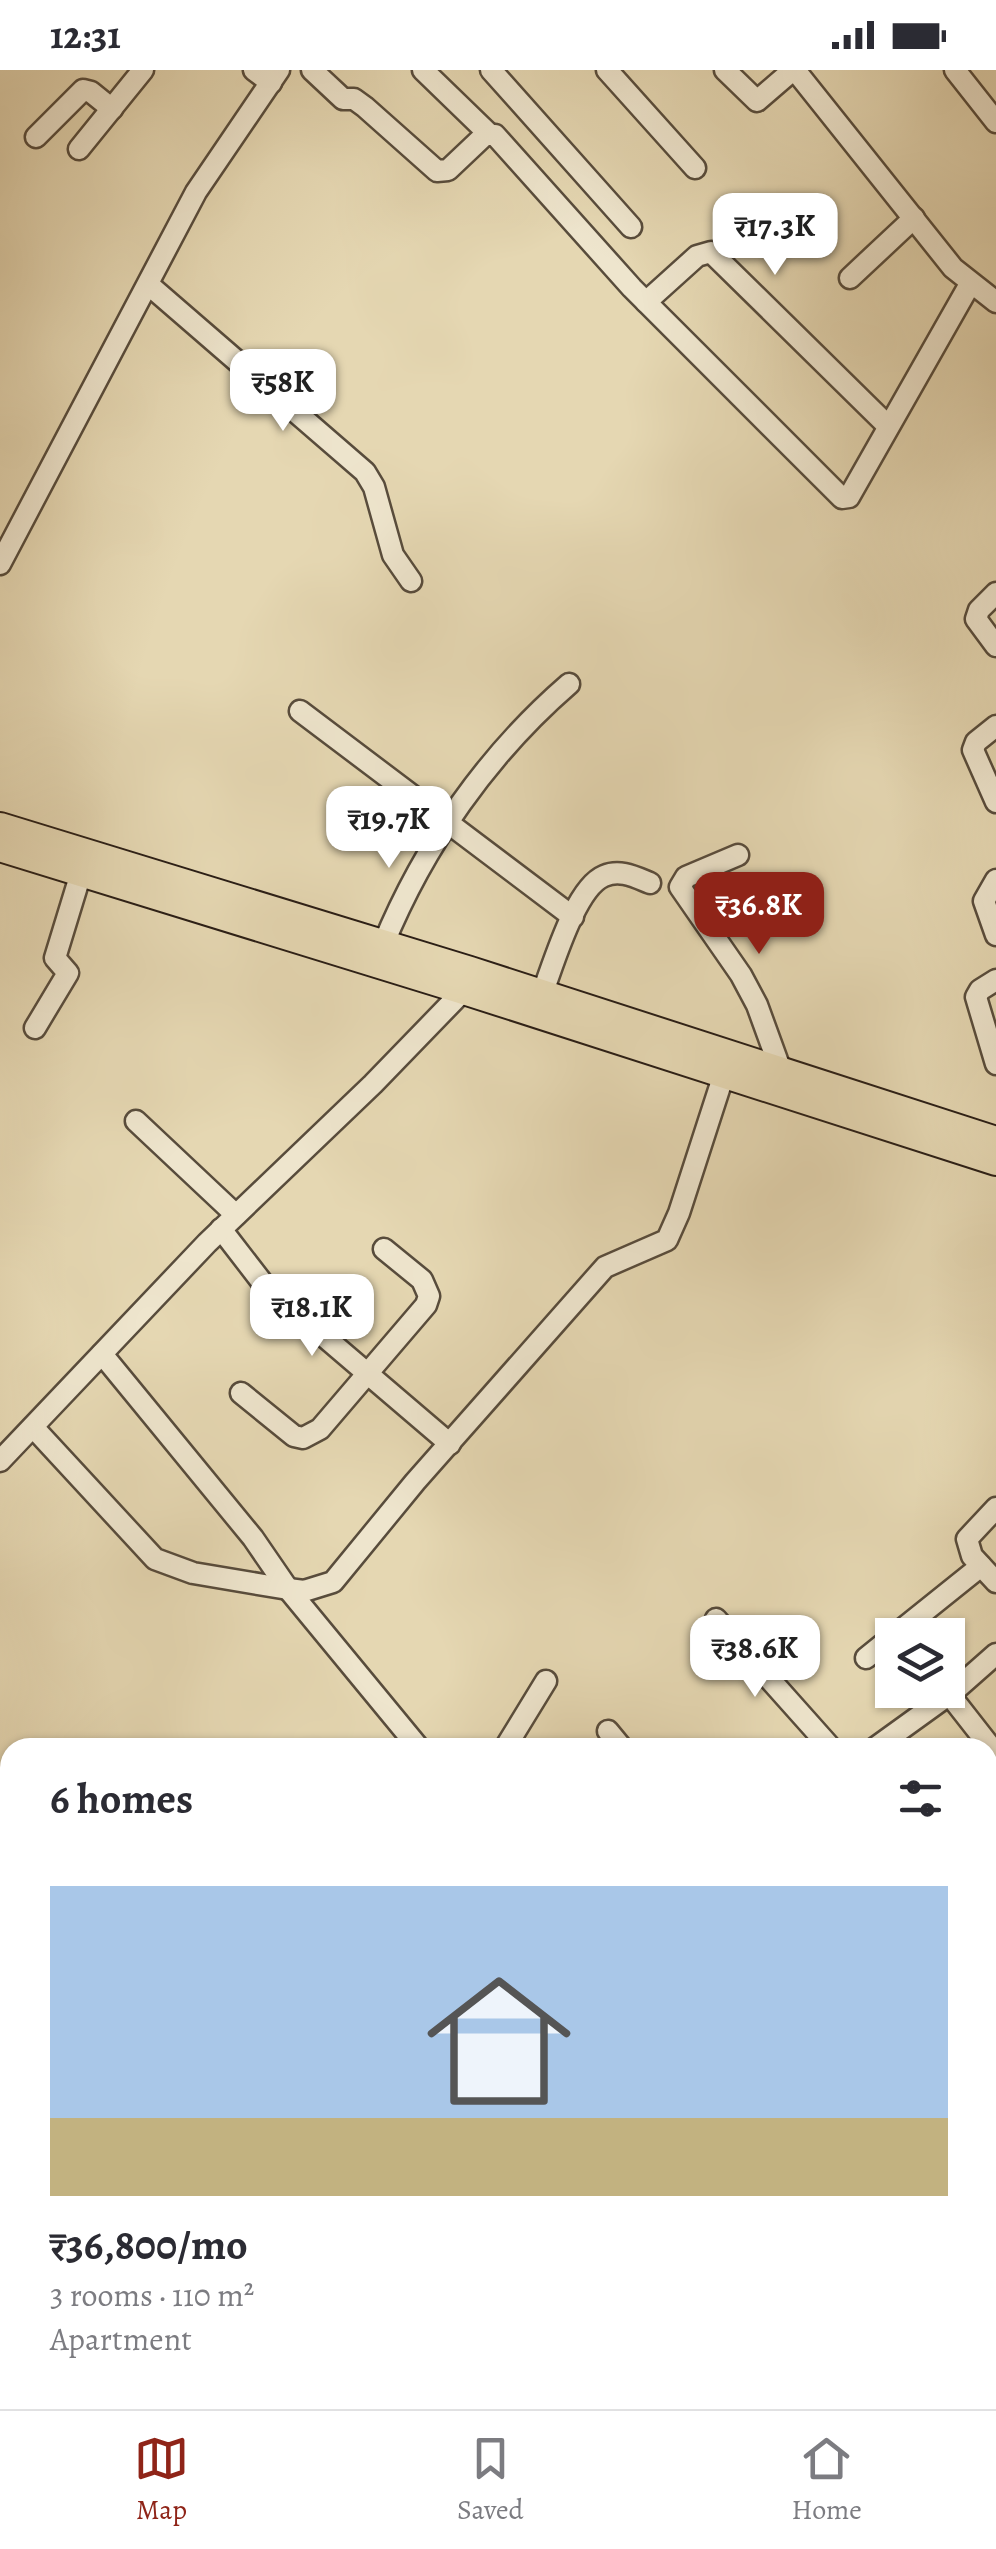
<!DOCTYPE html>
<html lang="en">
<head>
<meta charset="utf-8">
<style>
  body { margin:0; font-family:Alegreya,serif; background:#f2f2f3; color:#2b2b33; height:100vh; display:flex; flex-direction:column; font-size:38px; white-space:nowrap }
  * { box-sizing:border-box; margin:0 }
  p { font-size:32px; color:#7c7c81 }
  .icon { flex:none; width:55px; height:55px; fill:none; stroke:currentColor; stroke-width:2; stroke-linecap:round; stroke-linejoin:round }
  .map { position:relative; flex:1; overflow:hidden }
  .panel { position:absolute; left:0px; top:1668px; width:998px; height:672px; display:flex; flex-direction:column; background:#fff; border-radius:30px 30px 0 0; box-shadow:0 2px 8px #0004 }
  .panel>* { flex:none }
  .buttons { position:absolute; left:875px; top:1548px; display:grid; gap:20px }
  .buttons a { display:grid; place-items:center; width:90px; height:90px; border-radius:0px; background:#fff; box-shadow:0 2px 8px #0004; font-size:50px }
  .price { position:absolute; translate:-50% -85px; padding:0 22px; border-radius:20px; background:#fff; color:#222; font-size:32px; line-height:65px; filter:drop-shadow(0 2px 5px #0008) }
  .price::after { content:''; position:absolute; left:50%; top:60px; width:30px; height:22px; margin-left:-15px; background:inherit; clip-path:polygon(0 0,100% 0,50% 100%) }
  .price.on { background:#8f2418; color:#fff }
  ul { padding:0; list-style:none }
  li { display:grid; align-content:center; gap:20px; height:530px; padding:0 50px }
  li+li { border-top:2px solid #e1e1e2 }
  li span { display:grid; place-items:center; height:310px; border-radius:0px; color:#555 }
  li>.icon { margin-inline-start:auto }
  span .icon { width:180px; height:180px; fill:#fffc; stroke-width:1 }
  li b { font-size:42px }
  h2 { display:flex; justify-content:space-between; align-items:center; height:120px; padding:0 50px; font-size:42px }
  .status { display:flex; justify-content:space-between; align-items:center; height:70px; padding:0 50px; background:#fff; direction:ltr }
  .status svg { height:28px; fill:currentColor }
  .tabs { display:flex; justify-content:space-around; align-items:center; height:140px; border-top:2px solid #e1e1e2; background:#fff; font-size:28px; color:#7c7c81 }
  .tabs a { display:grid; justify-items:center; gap:5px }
  .tabs .on { color:#8f2418 }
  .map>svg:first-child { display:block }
  .water { fill:#98b8b5; stroke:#6c7a75; stroke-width:2.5 }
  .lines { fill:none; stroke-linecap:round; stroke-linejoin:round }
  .minor-casing { stroke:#584c3c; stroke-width:25 }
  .highway-casing { stroke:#291d15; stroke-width:32 }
  .minor { stroke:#eee5cd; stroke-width:20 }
  .highway { stroke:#e5d7b2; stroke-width:28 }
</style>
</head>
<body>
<div class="status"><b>12:31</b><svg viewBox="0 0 49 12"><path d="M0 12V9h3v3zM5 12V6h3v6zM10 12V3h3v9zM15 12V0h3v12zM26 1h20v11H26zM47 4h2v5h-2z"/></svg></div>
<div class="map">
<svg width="996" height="2339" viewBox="0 0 996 2339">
  <rect width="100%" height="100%" fill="#e5d7b2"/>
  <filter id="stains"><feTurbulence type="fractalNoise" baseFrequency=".002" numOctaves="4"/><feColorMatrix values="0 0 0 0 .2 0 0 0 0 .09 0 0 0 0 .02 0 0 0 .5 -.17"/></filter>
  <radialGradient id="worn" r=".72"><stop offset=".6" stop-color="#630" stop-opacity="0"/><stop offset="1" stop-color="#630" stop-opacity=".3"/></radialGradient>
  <!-- water -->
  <g class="water">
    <polygon points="0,1909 10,1911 10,1985 0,1983"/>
    <polygon points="988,2051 996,2052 996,2131 988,2130"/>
    <polygon points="0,2057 10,2059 10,2185 0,2183"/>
    <polygon points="988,2203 996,2205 996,2329 988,2328"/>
  </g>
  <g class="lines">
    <defs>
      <g id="minor">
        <polyline points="254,0 271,13"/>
        <polyline points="312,0 343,29 354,29 365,37 437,101 448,100 485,65 495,65 632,218 842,428 849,427 970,214"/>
        <polyline points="423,0 488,63"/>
        <polyline points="491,0 631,157"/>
        <polyline points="607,0 695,98"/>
        <polyline points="725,0 757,31 793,0"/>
        <polyline points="795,0 953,198 996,232"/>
        <polyline points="955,0 996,52"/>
        <polyline points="36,67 83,20 91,22 112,39"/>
        <polyline points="79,79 143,0"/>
        <polyline points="850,208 914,148"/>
        <polyline points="149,215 365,402 374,417 393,485 411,511"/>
        <polyline points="646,232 697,186 711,182 888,356"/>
        <polyline points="0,494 196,122 279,0"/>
        <polyline points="996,523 979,540 976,549 996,576"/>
        <polyline points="300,641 573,847"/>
        <polyline points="996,656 976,672 973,680 996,732"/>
        <polyline points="738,785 686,807 680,817 741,905 757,935 781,1001"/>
        <polyline points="996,810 984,831 996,865"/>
        <path d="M383,875C424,775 488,684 569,614"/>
        <polyline points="996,910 980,920 976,927 996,994"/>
        <path d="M542,924C553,896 575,818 604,806C620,799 635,807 650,813"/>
        <polyline points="35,958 68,903 55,888 81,803"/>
        <polyline points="136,1051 236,1145"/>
        <polyline points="221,1159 265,1216 450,1374"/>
        <polyline points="102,1284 253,1468 288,1519 419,1678"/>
        <polyline points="241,1323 294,1366 303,1368 320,1359 426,1235 429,1226 422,1210 384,1179"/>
        <polyline points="33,1357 155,1489 193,1503 288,1519 304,1521 333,1512 415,1412 605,1197 667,1170 679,1143 724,1004"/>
        <polyline points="0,1391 207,1173 373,1014 464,920"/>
        <polyline points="996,1438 967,1469 972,1486 996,1512"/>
        <polyline points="716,1549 831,1678"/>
        <polyline points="895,1565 981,1496"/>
        <polyline points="866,1588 892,1567"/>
        <polyline points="949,1624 996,1684"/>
        <polyline points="608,1661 622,1678"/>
        <polyline points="505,1678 546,1611"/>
        <polyline points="875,1678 954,1621 996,1584"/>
        <polyline points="0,2015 10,2017"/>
        <polyline points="988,2155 996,2157"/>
      </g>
      <g id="highway">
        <polyline points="0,757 470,901 996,1071"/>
        <polyline points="0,777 464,920 996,1091"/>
      </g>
    </defs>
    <!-- minor casing -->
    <use href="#minor" class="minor-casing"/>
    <!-- highway casing -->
    <use href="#highway" class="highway-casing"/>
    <!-- minor -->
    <use href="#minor" class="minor"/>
    <!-- highway -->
    <use href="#highway" class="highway"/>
  </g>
  <rect width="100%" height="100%" filter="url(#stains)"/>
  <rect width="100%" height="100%" fill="url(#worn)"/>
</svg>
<div class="buttons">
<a><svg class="icon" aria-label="layers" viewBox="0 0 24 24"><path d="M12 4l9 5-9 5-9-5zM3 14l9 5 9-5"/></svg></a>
</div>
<b class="price" style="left:775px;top:208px">₹17.3K</b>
<b class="price" style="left:283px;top:364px">₹58K</b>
<b class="price" style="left:389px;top:801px">₹19.7K</b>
<b class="price on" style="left:759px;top:887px">₹36.8K</b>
<b class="price" style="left:312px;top:1289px">₹18.1K</b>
<b class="price" style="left:755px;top:1630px">₹38.6K</b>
<section class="panel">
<h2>6 homes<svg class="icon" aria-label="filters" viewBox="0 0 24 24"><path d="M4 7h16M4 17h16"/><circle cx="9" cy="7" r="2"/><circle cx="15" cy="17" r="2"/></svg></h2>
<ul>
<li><span style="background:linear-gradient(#a9c7e8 75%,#c2b280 0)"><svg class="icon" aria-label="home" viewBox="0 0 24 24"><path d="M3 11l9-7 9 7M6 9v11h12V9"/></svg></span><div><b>₹36,800/mo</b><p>3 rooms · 110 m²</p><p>Apartment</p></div></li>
</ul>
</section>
</div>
<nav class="tabs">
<a class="on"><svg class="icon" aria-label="map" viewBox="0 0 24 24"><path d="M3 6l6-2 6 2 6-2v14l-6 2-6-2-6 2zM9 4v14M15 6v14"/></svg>Map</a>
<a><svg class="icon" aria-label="saved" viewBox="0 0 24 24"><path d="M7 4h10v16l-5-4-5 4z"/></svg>Saved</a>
<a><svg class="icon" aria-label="home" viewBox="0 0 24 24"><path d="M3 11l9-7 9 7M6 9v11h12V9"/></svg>Home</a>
</nav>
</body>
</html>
